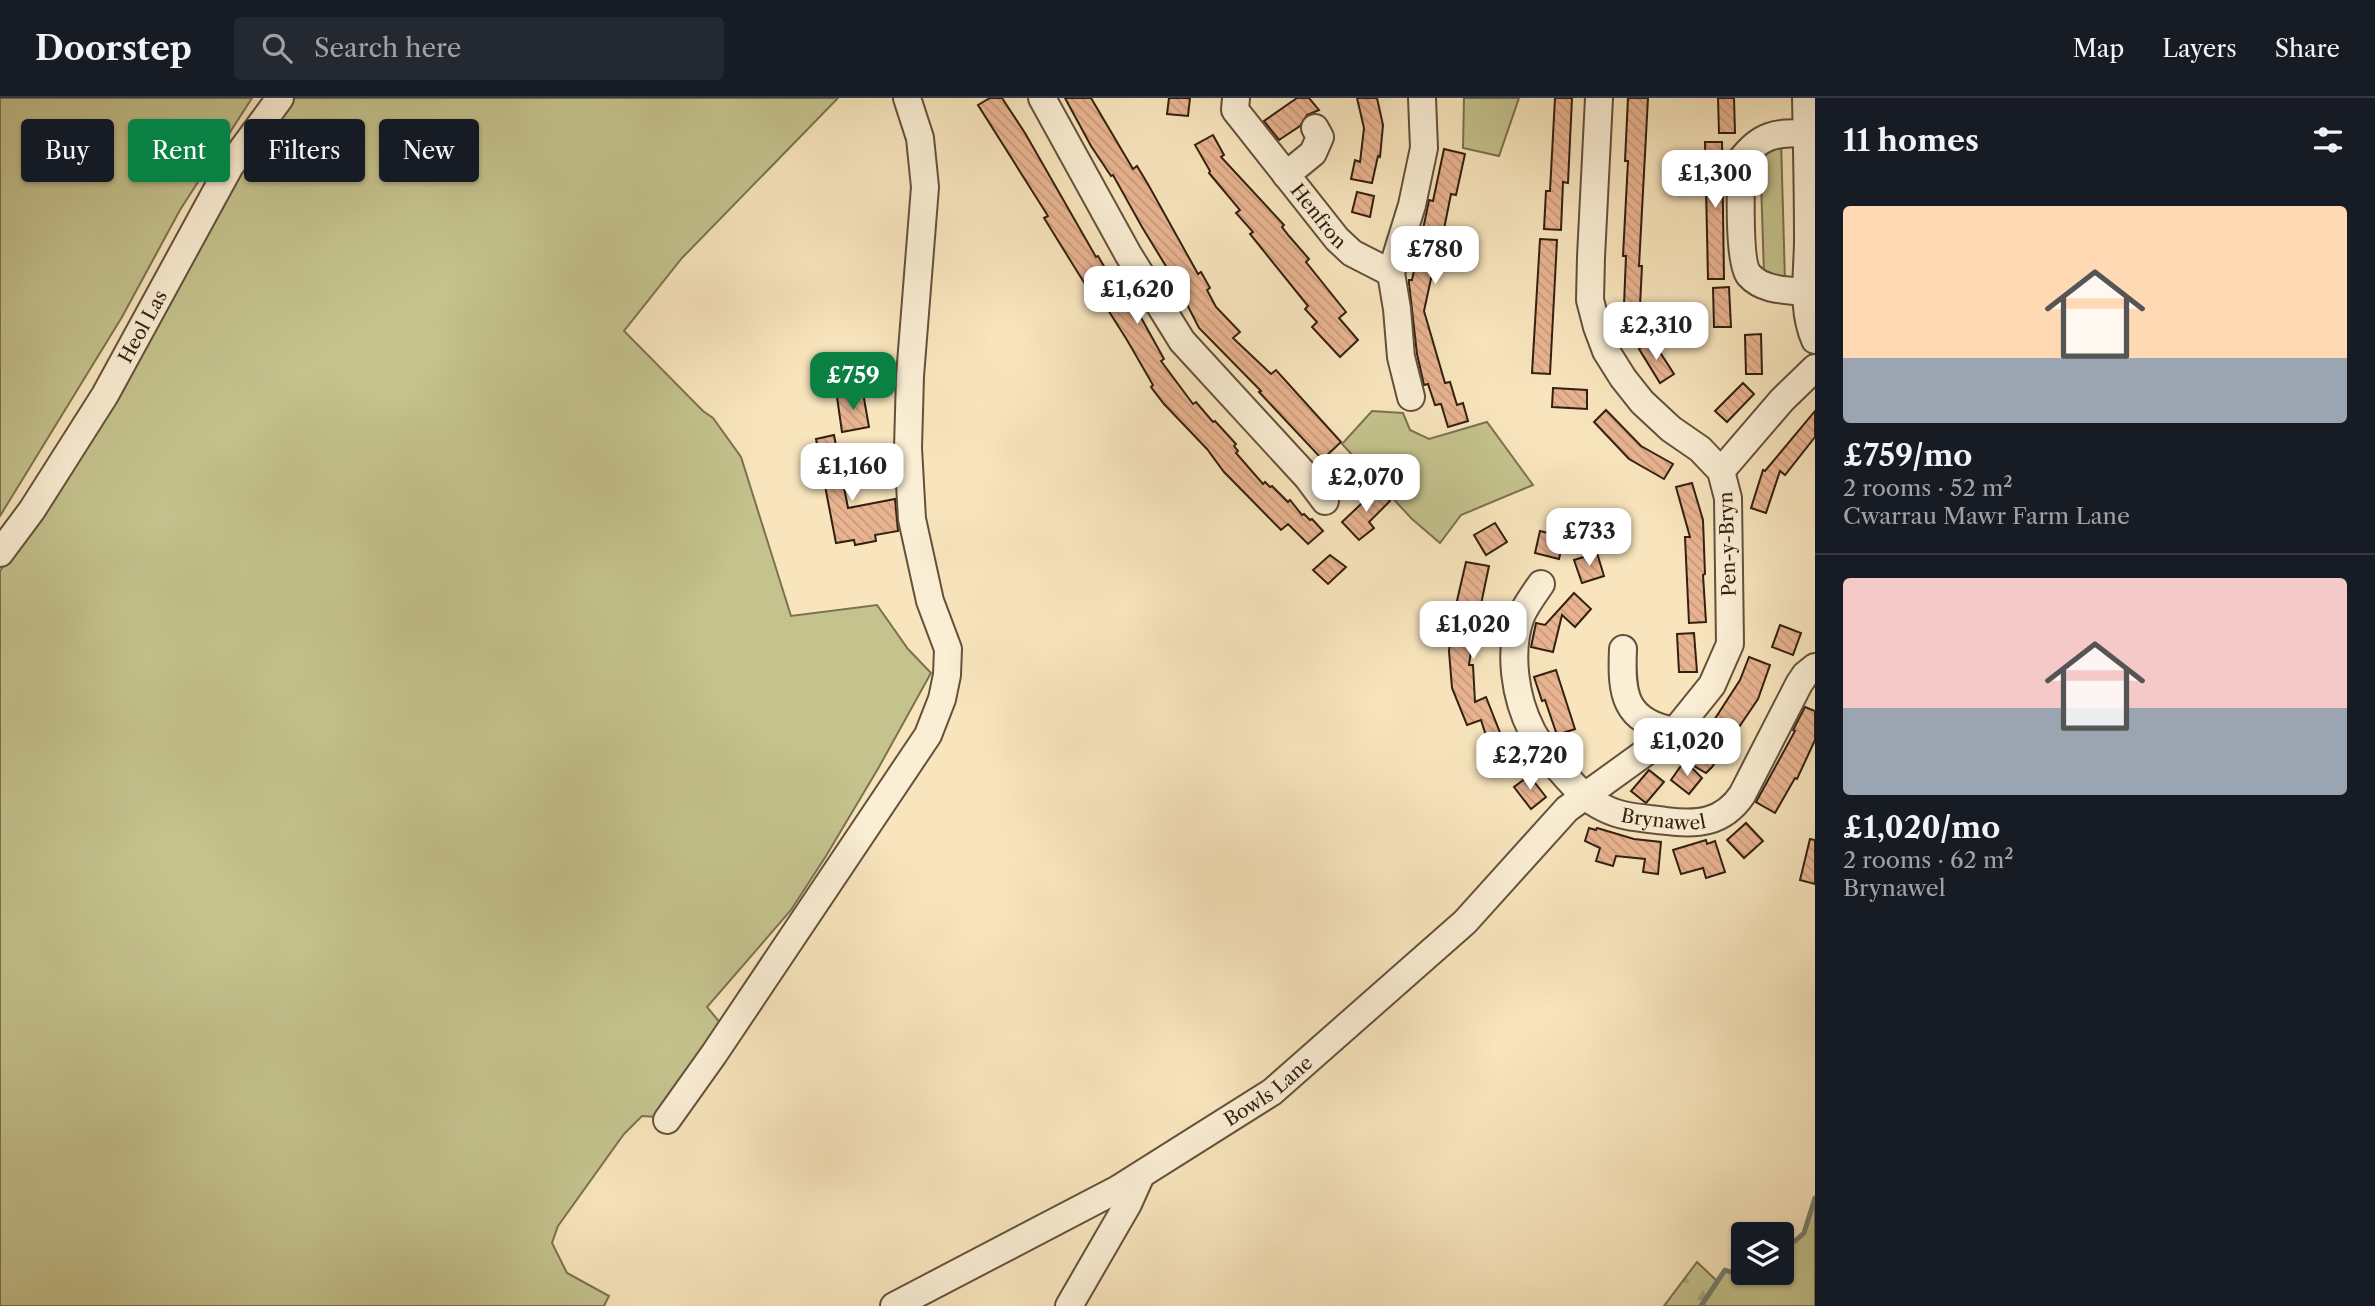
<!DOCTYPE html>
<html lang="en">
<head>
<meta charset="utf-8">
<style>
  body { margin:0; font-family:"Libre Caslon Text",serif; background:#242831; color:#f1f3f6; height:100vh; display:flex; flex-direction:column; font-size:26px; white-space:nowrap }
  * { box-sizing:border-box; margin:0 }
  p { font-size:23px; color:#9ea1a6 }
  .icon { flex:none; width:38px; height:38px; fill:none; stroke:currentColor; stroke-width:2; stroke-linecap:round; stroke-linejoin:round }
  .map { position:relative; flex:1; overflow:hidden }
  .panel { display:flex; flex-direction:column; background:#171b24; width:560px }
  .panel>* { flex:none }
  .guide { position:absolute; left:21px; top:21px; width:665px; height:63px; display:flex; gap:14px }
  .buttons { position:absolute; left:1731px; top:1124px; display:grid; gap:14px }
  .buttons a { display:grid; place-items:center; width:63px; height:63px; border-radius:7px; background:#171b24; box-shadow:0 2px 5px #0004; font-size:35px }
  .price { position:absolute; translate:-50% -60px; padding:0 16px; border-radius:14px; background:#fff; color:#222; font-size:23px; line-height:46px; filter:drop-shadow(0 2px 4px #0008) }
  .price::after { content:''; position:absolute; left:50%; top:42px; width:21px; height:16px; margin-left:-10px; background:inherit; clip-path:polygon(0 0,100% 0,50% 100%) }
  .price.active { background:#0b8043; color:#fff }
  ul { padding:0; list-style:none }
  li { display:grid; align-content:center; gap:14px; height:371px; padding:0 28px }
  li+li { border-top:2px solid #363941 }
  li span { display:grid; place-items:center; height:217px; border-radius:7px; color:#555 }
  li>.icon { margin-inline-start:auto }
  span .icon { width:126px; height:126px; fill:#fffc; stroke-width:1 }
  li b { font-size:30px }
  h2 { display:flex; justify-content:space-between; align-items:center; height:84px; padding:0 28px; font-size:30px }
  .tag { padding:0 24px; border-radius:7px; background:#171b24; box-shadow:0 2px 5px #0004; font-size:24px; line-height:63px }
  .tag.active { background:#0b8043; color:#fff }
  header { display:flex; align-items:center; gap:42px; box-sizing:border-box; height:98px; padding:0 35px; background:#171b24; border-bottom:2px solid #363941 }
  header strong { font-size:33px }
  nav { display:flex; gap:38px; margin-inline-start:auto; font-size:24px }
  .search { width:490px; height:63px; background:#242831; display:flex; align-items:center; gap:18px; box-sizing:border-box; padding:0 24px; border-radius:7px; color:#9ea1a6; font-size:26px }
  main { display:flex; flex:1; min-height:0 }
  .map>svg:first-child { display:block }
  .green { fill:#c4c28d; stroke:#7c714f; stroke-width:2 }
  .forest { fill:url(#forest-firs); stroke:#7c714f; stroke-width:2 }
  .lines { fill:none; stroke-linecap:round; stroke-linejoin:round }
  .stream { stroke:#737f6f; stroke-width:5 }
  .building { fill:url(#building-back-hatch); stroke:#332011; stroke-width:2 }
  .minor-casing { stroke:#64513c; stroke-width:30 }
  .minor { stroke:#faeed4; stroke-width:26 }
  .labels { text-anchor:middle; stroke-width:5; stroke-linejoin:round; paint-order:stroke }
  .street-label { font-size:19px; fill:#332011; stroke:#faeed4 }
</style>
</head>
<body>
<header>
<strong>Doorstep</strong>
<div class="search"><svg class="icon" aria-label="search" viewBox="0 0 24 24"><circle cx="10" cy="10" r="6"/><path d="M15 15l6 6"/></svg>Search here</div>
<nav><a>Map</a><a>Layers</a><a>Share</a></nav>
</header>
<main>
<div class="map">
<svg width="1815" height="1208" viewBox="0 0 1815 1208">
  <defs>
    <pattern id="forest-firs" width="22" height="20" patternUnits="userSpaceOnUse" patternTransform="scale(1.75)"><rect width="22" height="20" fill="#c4c28d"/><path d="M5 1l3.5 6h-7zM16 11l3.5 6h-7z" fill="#a9a679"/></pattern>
    <pattern id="building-back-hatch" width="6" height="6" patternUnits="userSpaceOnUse" patternTransform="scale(1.75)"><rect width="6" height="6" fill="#e9b491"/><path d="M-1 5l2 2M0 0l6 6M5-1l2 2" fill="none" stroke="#c89a7c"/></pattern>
  </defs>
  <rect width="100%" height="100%" fill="#f8e5bd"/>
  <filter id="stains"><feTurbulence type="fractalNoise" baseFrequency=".00286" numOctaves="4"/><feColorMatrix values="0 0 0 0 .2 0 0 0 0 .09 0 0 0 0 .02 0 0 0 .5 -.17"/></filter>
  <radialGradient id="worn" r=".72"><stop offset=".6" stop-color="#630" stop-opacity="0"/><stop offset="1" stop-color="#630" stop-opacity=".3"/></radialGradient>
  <!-- green -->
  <g class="green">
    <polygon points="0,0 252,0 180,112 122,219 0,418"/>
    <polygon points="294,0 838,0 682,160 624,233 703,313 713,320 741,359 791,518 877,507 908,551 931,575 879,669 826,758 791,812 707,909 722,927 657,1019 642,1018 624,1036 558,1128 552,1145 567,1175 609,1198 604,1208 0,1208 0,473 103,323 255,48"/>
    <polygon points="1464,0 1519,0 1499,58 1463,50"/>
    <polygon points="1781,42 1785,183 1764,176 1760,53"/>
    <polygon points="1372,313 1403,315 1410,332 1429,341 1487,324 1533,387 1461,417 1440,445 1412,421 1342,346"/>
    <polygon points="1815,1100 1815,1208 1701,1208 1725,1172 1733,1174 1743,1163 1743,1174 1782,1174 1782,1144 1795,1143 1804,1135"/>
  </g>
  <!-- forest -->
  <polygon class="forest" points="1697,1164 1717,1183 1701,1208 1664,1208"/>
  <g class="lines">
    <!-- stream -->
    <g class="stream">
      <polyline points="1782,1144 1795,1143 1804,1135 1815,1100"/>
      <polyline points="1701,1208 1725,1172 1733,1175 1743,1163"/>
    </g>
  </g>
  <!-- building -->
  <g class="building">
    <polygon points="990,0 1002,0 1025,35 1096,159 1098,158 1134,219 1139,216 1164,261 1161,263 1193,306 1196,304 1213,324 1215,323 1236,346 1234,348 1238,353 1236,355 1263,386 1265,384 1270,389 1272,388 1288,404 1290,402 1302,417 1304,416 1310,422 1312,421 1323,433 1308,446 1288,426 1281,432 1224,374 1207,351 1164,306 1151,289 1153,287 1127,242 1103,204 1098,207 1044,120 1048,118 978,7"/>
    <polygon points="1065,0 1091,0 1133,71 1137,68 1149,88 1198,176 1201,174 1210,190 1207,192 1216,209 1240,234 1233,240 1271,276 1276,272 1341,344 1324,360 1319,358 1259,294 1261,293 1199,230 1175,183 1142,129 1113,77 1111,78 1091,48"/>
    <polygon points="1169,0 1190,0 1188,18 1167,16"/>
    <polygon points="1297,0 1309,0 1319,12 1307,17 1300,28 1279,42 1264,23"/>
    <polygon points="1357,0 1377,0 1383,27 1380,59 1378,58 1372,85 1351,81 1355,62 1360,64 1364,30"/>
    <polygon points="1555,0 1572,0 1568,85 1563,84 1561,132 1544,131 1546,93 1550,93"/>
    <polygon points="1628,0 1648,0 1639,168 1642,168 1640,208 1624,207 1626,158 1623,158 1628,63 1625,63"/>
    <polygon points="1718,0 1734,0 1735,35 1719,35"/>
    <polygon points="1213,37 1224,57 1221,59 1284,127 1282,129 1289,138 1309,161 1306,164 1346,214 1339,220 1358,242 1340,259 1312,229 1317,224 1305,211 1308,208 1250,136 1253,134 1236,115 1240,112 1209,75 1210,73 1195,47"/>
    <polygon points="1705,44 1722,44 1724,181 1708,181"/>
    <polygon points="1444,51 1465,56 1456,97 1451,96 1435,176 1432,176 1424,213 1445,285 1450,284 1457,307 1463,305 1468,323 1448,329 1441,306 1435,307 1428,286 1424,287 1417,256 1409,185 1409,182 1412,182 1426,117 1429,102 1433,103"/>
    <polygon points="1357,94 1374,98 1370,119 1352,114"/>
    <polygon points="1540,141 1557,142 1550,276 1532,275"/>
    <polygon points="1729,189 1731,229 1714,229 1713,190"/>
    <polygon points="1761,236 1762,276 1746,276 1745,237"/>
    <polygon points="1652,242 1674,276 1660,285 1639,251"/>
    <polygon points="1743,285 1754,296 1727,324 1715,313"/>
    <polygon points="1553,290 1587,292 1587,311 1552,309"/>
    <polygon points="863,295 869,329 842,334 837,299"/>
    <polygon points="1606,312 1641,348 1673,366 1664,381 1629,361 1594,324"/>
    <polygon points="1815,313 1815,339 1785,377 1780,373 1766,415 1751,410 1763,372 1765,373"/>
    <polygon points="834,337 848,410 895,401 898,433 875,437 876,443 855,447 854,442 836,445 816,341"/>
    <polygon points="1692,385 1703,422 1705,476 1703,477 1706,524 1689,525 1685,439 1690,439 1676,389"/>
    <polygon points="1378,390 1390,403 1369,424 1374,430 1359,442 1342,424"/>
    <polygon points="1495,425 1507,444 1486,457 1474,437"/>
    <polygon points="1540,433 1564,439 1559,461 1535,455"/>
    <polygon points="1597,455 1604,478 1582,485 1574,462"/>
    <polygon points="1330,457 1346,469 1328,486 1313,472"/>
    <polygon points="1466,464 1489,468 1480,511 1477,510 1469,567 1473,567 1475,604 1486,599 1501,637 1505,636 1514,662 1496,669 1481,622 1467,627 1452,590 1449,553 1453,520"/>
    <polygon points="1574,495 1591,511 1575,529 1562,517 1553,554 1531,549 1536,525 1545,527"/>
    <polygon points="1780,527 1801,535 1793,557 1772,549"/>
    <polygon points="1694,535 1697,574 1679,574 1677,536"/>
    <polygon points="1749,559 1770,567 1758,601 1712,669 1706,675 1687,664 1740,582"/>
    <polygon points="1556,572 1575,631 1557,637 1545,602 1542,603 1534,579"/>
    <polygon points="1805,609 1815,613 1815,642 1797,681 1795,680 1775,715 1756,704 1795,633 1793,632"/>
    <polygon points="1683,665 1685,667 1687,665 1702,680 1689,696 1671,682"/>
    <polygon points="1649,672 1664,684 1646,705 1631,693"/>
    <polygon points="1526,680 1531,680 1546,699 1531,711 1514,689"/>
    <polygon points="1746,725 1763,743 1744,760 1727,742"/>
    <polygon points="1589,730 1596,732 1597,730 1634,741 1661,744 1658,776 1643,774 1645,761 1616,758 1613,768 1596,763 1600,750 1585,743"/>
    <polygon points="1810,741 1815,742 1815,786 1800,782"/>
    <polygon points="1706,742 1707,746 1715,743 1725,774 1706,780 1703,770 1681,776 1673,752"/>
  </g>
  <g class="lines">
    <defs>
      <g id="minor">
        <polyline points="1042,0 1128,156 1182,243 1307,379 1325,403"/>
        <path id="s1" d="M1236,0L1235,12L1337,141L1352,155L1391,175"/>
        <path d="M1806,0C1807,47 1808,94 1808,141C1808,175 1801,210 1815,242"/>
        <polyline points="1286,77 1313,55 1320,39 1315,30"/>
        <path d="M1806,194C1787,192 1763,193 1749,177C1738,164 1741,83 1741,62C1761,36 1775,35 1807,35"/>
        <polyline points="1411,299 1401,259 1397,211 1391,175 1412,107 1424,50 1422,0"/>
        <polyline points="1721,373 1782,302 1815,270"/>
        <path id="s2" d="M0,455L32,412L105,297L230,68L280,0"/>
        <path id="s3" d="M1541,486C1534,496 1526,507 1521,518C1508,554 1515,600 1532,633C1539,647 1550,659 1560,672C1573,687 1585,701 1604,710C1623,720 1645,720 1666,723C1697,727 1723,725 1742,697L1799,586L1805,577L1815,569"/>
        <path d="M1623,551C1621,596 1624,624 1675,633"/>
        <polyline points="667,1022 714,956 928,637 942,601 947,577 948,551 930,503 912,421 908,350 910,278 925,89 920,40 907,0"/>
        <path id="s4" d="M894,1208L1118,1091L1272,994L1465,824L1567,711L1675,633L1712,587L1730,546L1728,400L1721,373L1700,351L1671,331L1642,304L1623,280L1606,253L1597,229L1590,202L1591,159L1599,0"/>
        <polyline points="1069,1208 1128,1106 1141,1077"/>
      </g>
    </defs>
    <!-- minor casing -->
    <use href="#minor" class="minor-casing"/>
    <!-- minor -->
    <use href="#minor" class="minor"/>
  </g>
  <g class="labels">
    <!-- street labels -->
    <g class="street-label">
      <text dy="7" stroke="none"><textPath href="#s1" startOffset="147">Henfron</textPath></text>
      <text dy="7" stroke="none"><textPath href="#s2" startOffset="268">Heol Las</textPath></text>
      <text transform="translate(1727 446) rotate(-92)" y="7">Pen-y-Bryn</text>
      <text dy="7" stroke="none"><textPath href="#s3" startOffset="324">Brynawel</textPath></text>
      <text dy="7" stroke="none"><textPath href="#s4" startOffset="432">Bowls Lane</textPath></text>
    </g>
  </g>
  <rect width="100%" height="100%" filter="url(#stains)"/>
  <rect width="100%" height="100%" fill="url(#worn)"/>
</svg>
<div class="buttons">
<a><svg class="icon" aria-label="layers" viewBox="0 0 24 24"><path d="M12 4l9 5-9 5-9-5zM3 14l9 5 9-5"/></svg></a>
</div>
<b class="price" style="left:1715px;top:112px">£1,300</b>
<b class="price" style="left:1435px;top:188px">£780</b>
<b class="price" style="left:1137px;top:228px">£1,620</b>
<b class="price" style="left:1656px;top:264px">£2,310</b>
<b class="price active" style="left:853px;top:314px">£759</b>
<b class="price" style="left:852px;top:405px">£1,160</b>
<b class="price" style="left:1366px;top:416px">£2,070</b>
<b class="price" style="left:1589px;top:470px">£733</b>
<b class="price" style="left:1473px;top:563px">£1,020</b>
<b class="price" style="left:1687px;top:680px">£1,020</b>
<b class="price" style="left:1530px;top:694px">£2,720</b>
<div class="guide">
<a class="tag">Buy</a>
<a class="tag active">Rent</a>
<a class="tag">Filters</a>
<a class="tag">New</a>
</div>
</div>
<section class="panel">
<h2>11 homes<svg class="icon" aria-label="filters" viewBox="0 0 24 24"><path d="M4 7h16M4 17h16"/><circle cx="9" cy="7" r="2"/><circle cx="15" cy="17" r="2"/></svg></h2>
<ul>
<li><span style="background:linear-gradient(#ffd9b3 70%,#9aa5b1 0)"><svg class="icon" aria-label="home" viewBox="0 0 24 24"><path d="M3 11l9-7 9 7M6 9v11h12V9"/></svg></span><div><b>£759/mo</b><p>2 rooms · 52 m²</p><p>Cwarrau Mawr Farm Lane</p></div></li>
<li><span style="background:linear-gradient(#f6c9c9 60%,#9aa5b1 0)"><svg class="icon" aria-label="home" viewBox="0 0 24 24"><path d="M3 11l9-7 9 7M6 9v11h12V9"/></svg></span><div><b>£1,020/mo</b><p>2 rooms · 62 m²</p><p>Brynawel</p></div></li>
</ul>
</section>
</main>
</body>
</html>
